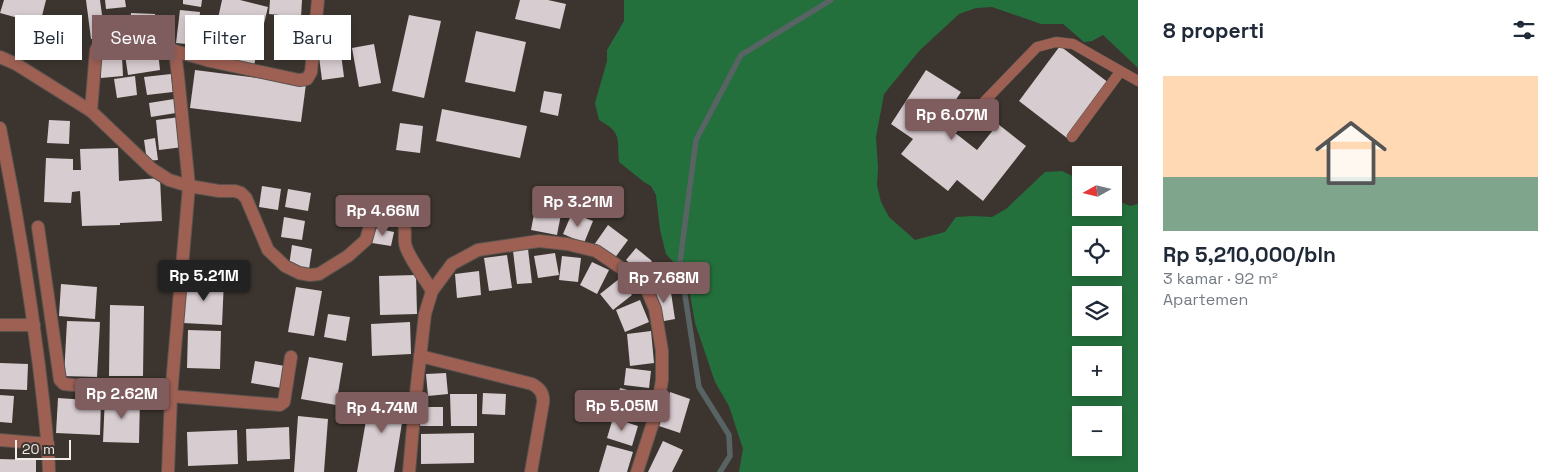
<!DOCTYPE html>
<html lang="id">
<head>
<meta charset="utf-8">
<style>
  body { margin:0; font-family:"Space Grotesk",sans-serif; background:#f2f2f3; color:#1f2937; height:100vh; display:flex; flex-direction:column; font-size:19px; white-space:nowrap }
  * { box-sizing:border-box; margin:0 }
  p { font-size:16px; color:#747a83 }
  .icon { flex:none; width:28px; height:28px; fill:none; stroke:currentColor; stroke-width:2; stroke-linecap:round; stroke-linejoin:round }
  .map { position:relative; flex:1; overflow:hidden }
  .sheet { display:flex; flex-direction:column; background:#fff; width:425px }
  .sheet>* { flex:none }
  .hud { position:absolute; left:15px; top:15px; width:475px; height:45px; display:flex; gap:10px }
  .needle { width:32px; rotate:262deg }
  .buttons { position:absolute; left:1072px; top:166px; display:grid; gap:10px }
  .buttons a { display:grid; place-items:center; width:50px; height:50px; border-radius:0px; background:#fff; box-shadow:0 2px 8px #0003; font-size:25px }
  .scale { position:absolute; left:15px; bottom:12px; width:56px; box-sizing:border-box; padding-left:5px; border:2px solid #f3eeea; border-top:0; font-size:14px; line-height:18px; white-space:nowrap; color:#f3eeea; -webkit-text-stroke:4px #3c352f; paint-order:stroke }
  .price { position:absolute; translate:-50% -42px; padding:0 11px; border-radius:5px; background:#7f5d5f; color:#fff; font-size:16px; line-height:32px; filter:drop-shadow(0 1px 2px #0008) }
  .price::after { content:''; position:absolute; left:50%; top:30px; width:15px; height:11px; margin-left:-8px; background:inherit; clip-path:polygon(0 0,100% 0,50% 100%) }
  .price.current { background:#222; color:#fff }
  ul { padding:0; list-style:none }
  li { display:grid; align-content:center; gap:10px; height:265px; padding:0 25px }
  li+li { border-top:1px solid #e0e1e3 }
  li span { display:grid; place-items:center; height:155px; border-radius:0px; color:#555 }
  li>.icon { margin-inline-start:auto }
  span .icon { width:90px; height:90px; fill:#fffc; stroke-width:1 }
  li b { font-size:21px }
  h2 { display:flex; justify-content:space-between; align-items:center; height:60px; padding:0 25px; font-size:21px }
  .chip { padding:0 18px; border-radius:0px; background:#fff; box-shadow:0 2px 8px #0003; font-size:18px; line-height:45px }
  .chip.current { background:#7f5d5f; color:#fff }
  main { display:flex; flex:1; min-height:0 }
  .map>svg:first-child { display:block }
  .green { fill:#24703d; fill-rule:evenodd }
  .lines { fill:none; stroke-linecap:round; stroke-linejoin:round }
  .stream { stroke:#586364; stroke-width:5.5 }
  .building { fill:#d7ccd0 }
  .lane-casing { stroke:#59534d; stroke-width:11 }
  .street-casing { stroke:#59534d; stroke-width:14 }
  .lane { stroke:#9f6054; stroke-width:10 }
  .street { stroke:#9f6054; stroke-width:12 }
</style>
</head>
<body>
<main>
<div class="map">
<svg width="1138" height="472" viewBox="0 0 1138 472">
  <rect width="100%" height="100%" fill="#3c352f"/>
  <!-- green -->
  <path class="green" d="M624,0H1138V68L1103,35L1092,41L1084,42L1063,24H1041L992,7L976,8L959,14L919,51L884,94L876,137L878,168L877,185L881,202L889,217L915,240L945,232L956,217L973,216L992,217L1006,209L1045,172L1062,171L1081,180V208H1114V199L1130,206L1138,204V472H739L743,449L729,406L715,382L695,323L687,277L666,254L660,230L656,195L651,186L644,182L619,162C617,137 622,133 599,120L595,103L607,61V50L624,21ZM1081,235H1114V268H1081ZM1081,295H1114V328H1081ZM1081,355H1114V388H1081ZM1081,415H1114V448H1081Z"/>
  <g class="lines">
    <!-- stream -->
    <polyline class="stream" points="720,472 730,456 729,435 699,387 680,262 696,140 741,55 831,0"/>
  </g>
  <!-- building -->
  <g class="building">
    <polygon points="4,0 46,0 40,24 0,13"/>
    <polygon points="86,0 100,0 105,37 91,39"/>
    <polygon points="105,0 125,0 126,7 106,9"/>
    <polygon points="183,0 202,0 201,7 183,4"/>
    <polygon points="222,0 240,0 268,7 254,65 210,55"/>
    <polygon points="270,0 302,0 301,17 269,14"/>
    <polygon points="520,0 548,0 566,4 560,29 515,19"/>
    <polygon points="180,10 200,12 197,45 176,43"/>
    <polygon points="131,13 155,14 155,26 130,25"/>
    <polygon points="409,15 441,21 424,98 392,91"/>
    <polygon points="476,31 526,42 515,92 465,82"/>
    <polygon points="157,43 160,70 128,75 124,48"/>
    <polygon points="374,44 381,83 359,87 352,48"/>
    <polygon points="340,46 344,77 322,80 318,49"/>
    <polygon points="1060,46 1109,83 1067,138 1019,101"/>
    <polygon points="122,57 123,76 101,78 100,58"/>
    <polygon points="195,70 306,84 301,122 190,108"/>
    <polygon points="926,70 961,92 941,122 977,150 998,124 1026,146 983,201 957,180 948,191 901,154 913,139 891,124"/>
    <polygon points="171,74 173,92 147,95 144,77"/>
    <polygon points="135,76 137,95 117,98 114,79"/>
    <polygon points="544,91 562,94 558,116 540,112"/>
    <polygon points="174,99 176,113 151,117 149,103"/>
    <polygon points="442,109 527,126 520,158 436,141"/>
    <polygon points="180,117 183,147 159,150 156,120"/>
    <polygon points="49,120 70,121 69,144 47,143"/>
    <polygon points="400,123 423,126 420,153 396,150"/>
    <polygon points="155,138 158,160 147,161 144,140"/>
    <polygon points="118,148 119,181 160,178 162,221 120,223 120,225 82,226 80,191 72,192 71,203 44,202 46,158 73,159 73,170 81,170 80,149"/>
    <polygon points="262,186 281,189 278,210 259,207"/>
    <polygon points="288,189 311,193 308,211 285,207"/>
    <polygon points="535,209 561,214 557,235 531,230"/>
    <polygon points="572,213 593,221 584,243 563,234"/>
    <polygon points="284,217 305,221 302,240 281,237"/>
    <polygon points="608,225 628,240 614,259 594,245"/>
    <polygon points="374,228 394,232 391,246 372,243"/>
    <polygon points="292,245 312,249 309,269 289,266"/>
    <polygon points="636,248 652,261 641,273 626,260"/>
    <polygon points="528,249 532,283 517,284 513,251"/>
    <polygon points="555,253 559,275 538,278 534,256"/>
    <polygon points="507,255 512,288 489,291 484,258"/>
    <polygon points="562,256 581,258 578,282 559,280"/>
    <polygon points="592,262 609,270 597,294 580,285"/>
    <polygon points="479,271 481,295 457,298 455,274"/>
    <polygon points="416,275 417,314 380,315 379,276"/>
    <polygon points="186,278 224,280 222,325 183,323"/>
    <polygon points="619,279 632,295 613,310 600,294"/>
    <polygon points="61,284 97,287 95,319 59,316"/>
    <polygon points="670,286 675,319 659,322 654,288"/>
    <polygon points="296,287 322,291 314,336 288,332"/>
    <polygon points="640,300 649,322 625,332 616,310"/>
    <polygon points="110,305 144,306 143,376 109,376"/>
    <polygon points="328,314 350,317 346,341 324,337"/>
    <polygon points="67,321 100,322 97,377 64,376"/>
    <polygon points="410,322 411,354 372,356 371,324"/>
    <polygon points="188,330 221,331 220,369 187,368"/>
    <polygon points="651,331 654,363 630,366 627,334"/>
    <polygon points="309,357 343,363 336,405 301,399"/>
    <polygon points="255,361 285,366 281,388 251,383"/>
    <polygon points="0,363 28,364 27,390 0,389"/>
    <polygon points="626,368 651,371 649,388 624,385"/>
    <polygon points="446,373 448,394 428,396 426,374"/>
    <polygon points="620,388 647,395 640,421 613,415"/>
    <polygon points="371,392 406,398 394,472 357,472"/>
    <polygon points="670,392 690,399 680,433 659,426"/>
    <polygon points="483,393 506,394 505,415 482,414"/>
    <polygon points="450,394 477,394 477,426 451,426"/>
    <polygon points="0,395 14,396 12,423 0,422"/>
    <polygon points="105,396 140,398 139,443 103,442"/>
    <polygon points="58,398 101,401 100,435 56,433"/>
    <rect x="418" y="407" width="25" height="19"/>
    <polygon points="298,416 328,419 324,472 294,472"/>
    <polygon points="613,418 638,426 632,446 607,438"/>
    <polygon points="289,427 290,459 247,461 246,429"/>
    <polygon points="237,430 238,464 188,466 187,432"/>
    <polygon points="474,433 474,463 421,464 421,434"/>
    <polygon points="663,441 683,450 672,472 648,472"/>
    <polygon points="607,445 633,452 627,472 599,472"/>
    <polygon points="0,459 36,460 36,472 0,472"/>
  </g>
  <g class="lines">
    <defs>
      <g id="lane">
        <polyline points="980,106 1037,47 1056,42 1073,44 1138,81"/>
        <polyline points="1072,137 1120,72"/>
      </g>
      <g id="street">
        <polyline points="175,51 210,61 299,80 307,79 311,72 318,0"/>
        <path d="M0,57L16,64L91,111L152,169L169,180L189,186L219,191H235L241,193L246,198L268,250L285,266L299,273L310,275L319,274L348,256L366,240L371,222L374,219L381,216L400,217C407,225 404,233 405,243C406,254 426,280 432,291"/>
        <polyline points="91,111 96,50 100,43 107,39 133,37 156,39 175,51 178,76 189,186 171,396 168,472"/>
        <path d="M0,128C16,207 29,286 39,366C43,401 48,436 49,472"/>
        <polyline points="38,227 60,380 64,384 171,396 280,405 284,402 291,357"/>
        <polyline points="0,325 34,325"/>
        <path d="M420,356L532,384C540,388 544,394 543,403L531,472"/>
        <polyline points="0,440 48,444"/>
        <polyline points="409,472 416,393 425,314 432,291 452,264 478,250 539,241 567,244 596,251 633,276 647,290 655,309 662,351 662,380 657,410 637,472"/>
      </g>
    </defs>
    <!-- lane casing -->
    <use href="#lane" class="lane-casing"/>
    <!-- street casing -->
    <use href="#street" class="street-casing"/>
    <!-- lane -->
    <use href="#lane" class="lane"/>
    <!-- street -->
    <use href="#street" class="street"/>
  </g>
</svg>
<div class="buttons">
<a><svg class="needle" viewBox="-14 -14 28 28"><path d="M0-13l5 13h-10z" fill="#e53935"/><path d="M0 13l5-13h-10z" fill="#747a83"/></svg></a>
<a><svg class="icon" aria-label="locate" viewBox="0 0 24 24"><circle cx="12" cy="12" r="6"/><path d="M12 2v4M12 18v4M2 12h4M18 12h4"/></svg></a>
<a><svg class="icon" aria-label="layers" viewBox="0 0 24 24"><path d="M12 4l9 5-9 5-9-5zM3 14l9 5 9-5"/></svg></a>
<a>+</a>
<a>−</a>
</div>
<div class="scale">20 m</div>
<b class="price" style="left:952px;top:141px">Rp 6.07M</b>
<b class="price" style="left:578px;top:228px">Rp 3.21M</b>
<b class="price" style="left:383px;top:237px">Rp 4.66M</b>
<b class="price current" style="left:204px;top:302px">Rp 5.21M</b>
<b class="price" style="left:664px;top:304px">Rp 7.68M</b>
<b class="price" style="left:122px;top:420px">Rp 2.62M</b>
<b class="price" style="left:622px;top:432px">Rp 5.05M</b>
<b class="price" style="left:382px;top:434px">Rp 4.74M</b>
<div class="hud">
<a class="chip">Beli</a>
<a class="chip current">Sewa</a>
<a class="chip">Filter</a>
<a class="chip">Baru</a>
</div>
</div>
<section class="sheet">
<h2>8 properti<svg class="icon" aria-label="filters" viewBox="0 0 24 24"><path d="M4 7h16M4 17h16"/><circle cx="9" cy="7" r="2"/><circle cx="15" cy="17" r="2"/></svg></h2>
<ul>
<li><span style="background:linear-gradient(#ffd9b3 65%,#7fa58c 0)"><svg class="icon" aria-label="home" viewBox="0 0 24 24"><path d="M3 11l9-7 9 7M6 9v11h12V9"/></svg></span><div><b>Rp 5,210,000/bln</b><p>3 kamar · 92 m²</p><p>Apartemen</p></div></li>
</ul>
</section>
</main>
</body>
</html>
